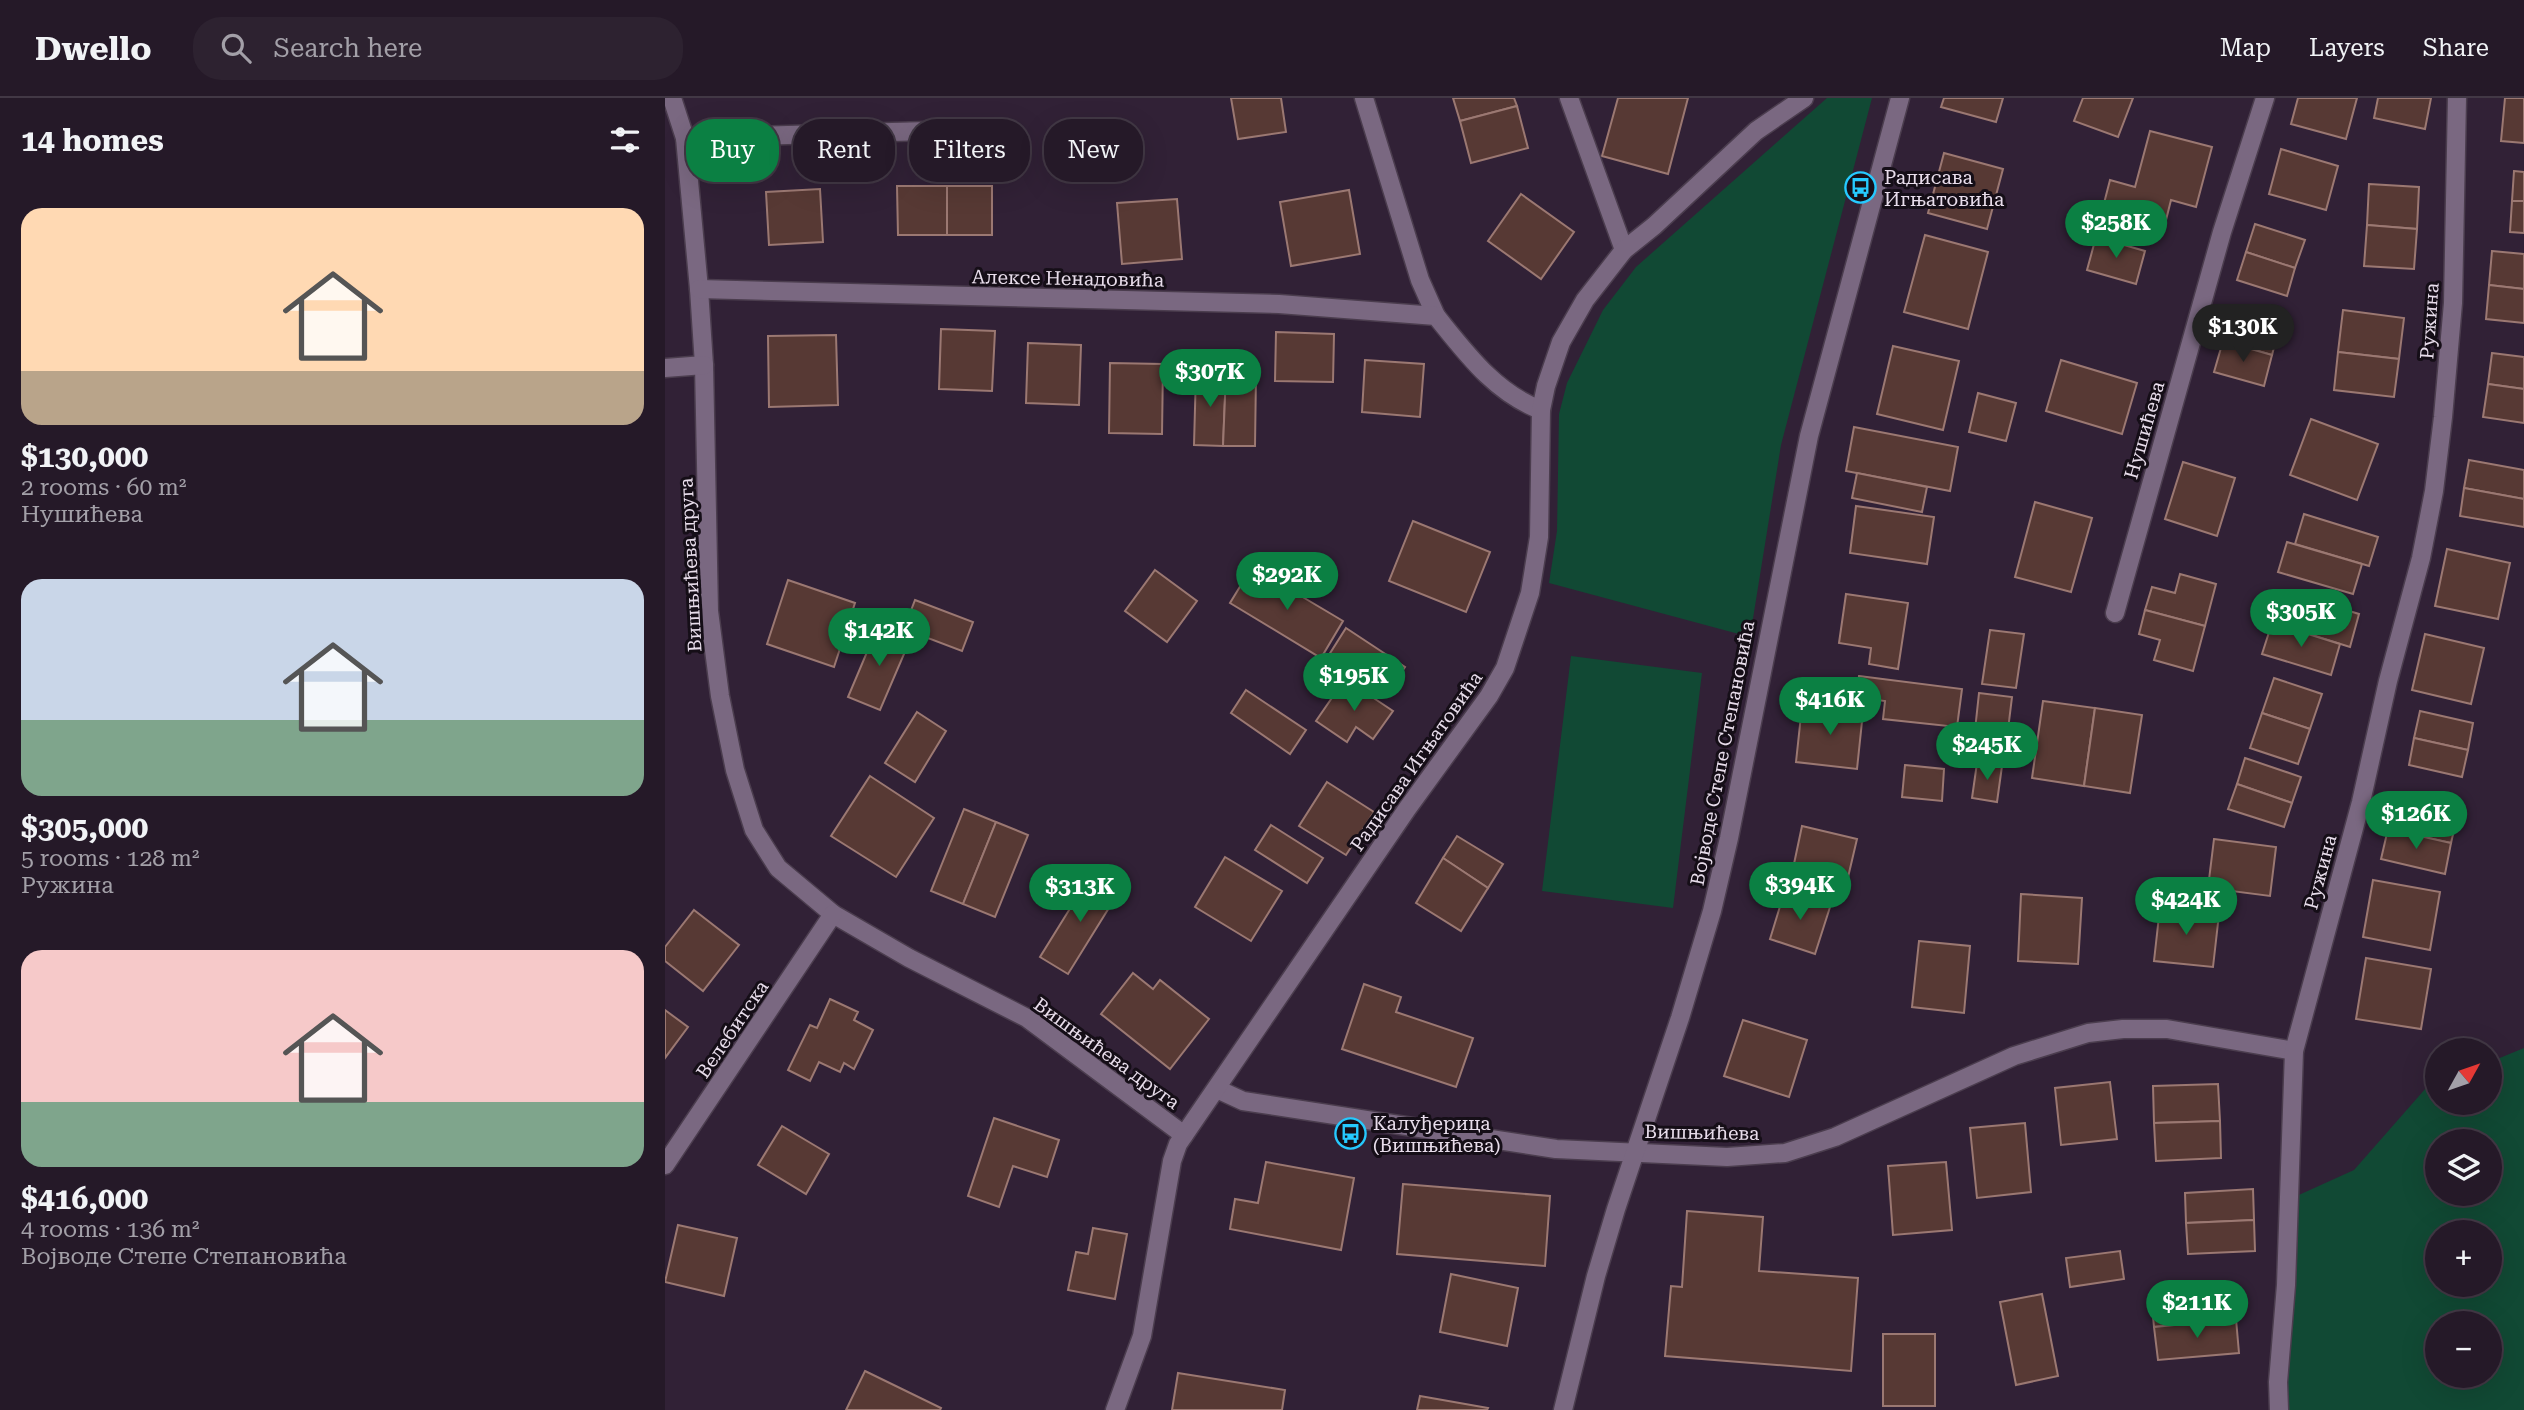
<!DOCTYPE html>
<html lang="en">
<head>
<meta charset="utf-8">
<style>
  body { margin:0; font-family:"Roboto Serif",serif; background:#2d2230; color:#f1f3f6; height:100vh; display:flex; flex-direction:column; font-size:26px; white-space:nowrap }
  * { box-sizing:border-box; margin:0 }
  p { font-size:23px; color:#a3a0a8 }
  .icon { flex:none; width:38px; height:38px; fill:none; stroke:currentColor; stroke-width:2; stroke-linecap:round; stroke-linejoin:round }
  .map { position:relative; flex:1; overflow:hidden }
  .sheet { display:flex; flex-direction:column; background:#251928; width:665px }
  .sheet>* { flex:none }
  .hud { position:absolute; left:21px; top:21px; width:665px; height:63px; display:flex; gap:14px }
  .needle { width:46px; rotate:50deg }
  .controls { position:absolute; left:1760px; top:940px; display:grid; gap:14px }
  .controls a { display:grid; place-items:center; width:77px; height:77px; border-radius:50%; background:#251928; box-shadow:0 7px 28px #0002,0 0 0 2px #423845; font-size:35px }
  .price { position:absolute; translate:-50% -60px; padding:0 16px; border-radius:24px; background:#0b8043; color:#fff; font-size:23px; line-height:46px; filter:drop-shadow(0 2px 4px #0008) }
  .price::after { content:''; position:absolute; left:50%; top:42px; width:21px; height:16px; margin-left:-10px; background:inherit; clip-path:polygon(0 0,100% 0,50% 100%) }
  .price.current { background:#222; color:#fff }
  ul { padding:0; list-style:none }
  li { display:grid; align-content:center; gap:14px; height:371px; padding:0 21px }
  li span { display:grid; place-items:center; height:217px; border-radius:21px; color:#555 }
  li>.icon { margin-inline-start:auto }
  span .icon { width:126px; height:126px; fill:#fffc; stroke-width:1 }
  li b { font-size:30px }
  h2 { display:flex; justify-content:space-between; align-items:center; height:84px; padding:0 21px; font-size:30px }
  .tag { padding:0 24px; border-radius:28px; background:#251928; box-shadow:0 7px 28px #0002,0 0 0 2px #423845; font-size:24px; line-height:63px }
  .tag.current { background:#0b8043; color:#fff }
  header { display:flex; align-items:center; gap:42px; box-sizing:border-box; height:98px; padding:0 35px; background:#251928; border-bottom:2px solid #423845 }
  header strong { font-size:33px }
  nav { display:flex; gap:38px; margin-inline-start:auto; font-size:24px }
  .search { width:490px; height:63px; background:#2d2230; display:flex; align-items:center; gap:18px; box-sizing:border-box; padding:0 24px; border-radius:28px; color:#a3a0a8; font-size:26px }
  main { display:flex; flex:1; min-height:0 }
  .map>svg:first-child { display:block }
  .green { fill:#114934; fill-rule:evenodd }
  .building { fill:#573934; stroke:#9b7872; stroke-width:2 }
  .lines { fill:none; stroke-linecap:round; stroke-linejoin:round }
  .minor-casing { stroke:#4b3d4e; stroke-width:21 }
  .tertiary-casing { stroke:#4b3d4e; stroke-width:21 }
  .minor { stroke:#7a6881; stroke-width:18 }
  .tertiary { stroke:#7a6881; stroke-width:18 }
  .labels { text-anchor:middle; stroke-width:6; stroke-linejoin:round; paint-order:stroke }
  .poi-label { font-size:19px; fill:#e8ddeb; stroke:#150e17; text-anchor:start }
  .street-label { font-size:19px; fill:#e8ddeb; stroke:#150e17 }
</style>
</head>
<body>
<header>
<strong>Dwello</strong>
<div class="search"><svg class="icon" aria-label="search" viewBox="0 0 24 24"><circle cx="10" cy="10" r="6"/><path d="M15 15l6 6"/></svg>Search here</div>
<nav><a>Map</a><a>Layers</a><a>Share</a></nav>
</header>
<main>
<section class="sheet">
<h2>14 homes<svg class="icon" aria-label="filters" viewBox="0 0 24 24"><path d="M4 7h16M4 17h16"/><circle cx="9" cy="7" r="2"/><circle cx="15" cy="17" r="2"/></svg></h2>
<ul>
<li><span style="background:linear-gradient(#ffd9b3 75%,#b9a48a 0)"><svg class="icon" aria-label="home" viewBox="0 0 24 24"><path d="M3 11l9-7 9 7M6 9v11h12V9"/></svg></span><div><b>$130,000</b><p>2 rooms · 60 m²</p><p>Нушићева</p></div></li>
<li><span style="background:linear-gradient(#c9d6e8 65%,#7fa58c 0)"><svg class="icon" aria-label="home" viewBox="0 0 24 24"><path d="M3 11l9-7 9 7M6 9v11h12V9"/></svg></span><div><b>$305,000</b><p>5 rooms · 128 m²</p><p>Ружина</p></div></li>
<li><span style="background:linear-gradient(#f6c9c9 70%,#7fa58c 0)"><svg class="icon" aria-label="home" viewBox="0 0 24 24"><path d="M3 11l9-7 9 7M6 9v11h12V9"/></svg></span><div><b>$416,000</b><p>4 rooms · 136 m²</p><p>Војводе Степе Степановића</p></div></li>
</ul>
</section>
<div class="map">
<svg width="1859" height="1312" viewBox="0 0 1859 1312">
  <rect width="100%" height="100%" fill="#312136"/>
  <!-- green -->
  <g class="green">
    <polygon points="1162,0 1207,0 1116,347 1085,539 884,485 892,433 894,316 902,285 938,212 971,169"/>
    <polygon points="906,558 1037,575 1008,810 877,793"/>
    <path d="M1859,950V1312H1614L1625,1101L1689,1072L1761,990L1773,985V1004H1825V964ZM1773,1043H1825V1096H1773ZM1773,1134H1825V1186H1773ZM1773,1225H1825V1278H1773Z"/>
  </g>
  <!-- building -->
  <g class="building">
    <polygon points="566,0 616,0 621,34 573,41"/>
    <polygon points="788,0 849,0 852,8 795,23"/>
    <polygon points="953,0 1023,0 1003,76 937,58"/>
    <polygon points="1279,0 1338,0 1331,24 1276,9"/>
    <polygon points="1418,0 1468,0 1453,39 1409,23"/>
    <polygon points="1633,0 1692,0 1681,41 1626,26"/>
    <polygon points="1713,0 1766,0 1760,31 1709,20"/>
    <polygon points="1840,0 1859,0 1859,45 1836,43"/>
    <polygon points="852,8 863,50 806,65 795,23"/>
    <polygon points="1485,33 1547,49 1531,109 1506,102 1499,130 1437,113 1445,82 1470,89"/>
    <polygon points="1616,51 1673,68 1661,112 1604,96"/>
    <polygon points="1279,55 1338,71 1322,131 1263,115"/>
    <polygon points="1849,73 1859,74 1859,103 1847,103"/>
    <polygon points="1704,86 1754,89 1752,131 1702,127"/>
    <polygon points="232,88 282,88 282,137 233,137"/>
    <rect x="282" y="88" width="45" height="49"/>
    <polygon points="155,91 158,144 104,147 101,94"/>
    <polygon points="684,92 695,156 626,168 615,104"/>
    <polygon points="856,96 909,134 876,181 823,143"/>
    <polygon points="512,101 517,161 457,166 452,105"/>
    <polygon points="1847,103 1859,103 1859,135 1845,134"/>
    <polygon points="1590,126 1640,142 1630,170 1581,154"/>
    <polygon points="1702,127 1752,131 1749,171 1699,168"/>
    <polygon points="1260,137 1323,154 1303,231 1239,214"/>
    <polygon points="1431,139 1480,153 1471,186 1422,172"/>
    <polygon points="1827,153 1859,156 1859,191 1824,187"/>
    <polygon points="1581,154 1630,170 1622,198 1572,182"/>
    <polygon points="1824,187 1859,191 1859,225 1821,221"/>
    <polygon points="1567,210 1616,223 1607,257 1558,243"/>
    <polygon points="1678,212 1739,220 1734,261 1673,254"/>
    <polygon points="276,231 330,233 327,293 274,291"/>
    <polygon points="611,234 669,236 668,284 610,283"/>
    <polygon points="171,237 173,307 104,309 103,238"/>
    <polygon points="1558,243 1607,257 1599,288 1549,274"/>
    <polygon points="363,245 416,247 414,307 361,305"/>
    <polygon points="1228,248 1294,263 1278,332 1212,316"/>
    <polygon points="1673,254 1734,261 1729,299 1669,292"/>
    <polygon points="1827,255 1859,259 1859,291 1823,286"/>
    <polygon points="700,262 759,266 755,319 697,314"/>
    <polygon points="1396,262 1472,285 1457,336 1381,313"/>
    <polygon points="445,265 498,266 497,336 444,335"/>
    <polygon points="531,274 561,275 558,348 529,347"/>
    <polygon points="561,275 591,276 590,348 558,348"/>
    <polygon points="1823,286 1859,291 1859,325 1818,319"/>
    <polygon points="1313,295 1351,305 1341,343 1304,334"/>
    <polygon points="1646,321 1713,346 1692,402 1625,377"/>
    <polygon points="1189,329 1293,349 1285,393 1181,373"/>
    <polygon points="1804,362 1859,372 1859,401 1799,390"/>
    <polygon points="1518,364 1570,380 1552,438 1500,421"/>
    <polygon points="1192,375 1262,389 1257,414 1187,400"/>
    <polygon points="1799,390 1859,401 1859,429 1795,418"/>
    <polygon points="1370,404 1427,420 1406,494 1350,479"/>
    <polygon points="1191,408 1269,419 1262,466 1185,455"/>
    <polygon points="1639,416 1713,439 1704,468 1630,446"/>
    <polygon points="748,423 825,454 801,514 724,483"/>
    <polygon points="1622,444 1697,466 1688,496 1613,474"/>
    <polygon points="1782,451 1845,465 1833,521 1770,508"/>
    <polygon points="587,469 678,523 656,560 565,505"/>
    <polygon points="490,472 532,503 502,544 460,513"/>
    <polygon points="1515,476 1551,486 1540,528 1480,512 1487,489 1510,495"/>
    <polygon points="123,482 190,505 169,569 102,546"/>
    <polygon points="1625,495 1694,516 1685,549 1615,527"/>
    <polygon points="1181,496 1243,505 1233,571 1204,566 1206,550 1174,545"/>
    <polygon points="250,502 308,524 297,553 239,531"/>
    <polygon points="1480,512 1540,528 1528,573 1489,562 1495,542 1474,536"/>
    <polygon points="1607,525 1675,546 1666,577 1597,556"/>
    <polygon points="213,528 245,542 215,612 183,599"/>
    <polygon points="681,530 740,569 720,598 662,560"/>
    <polygon points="1325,532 1359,536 1351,590 1317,586"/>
    <polygon points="1760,536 1819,550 1806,606 1747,592"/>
    <polygon points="1194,578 1297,591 1292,629 1218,621 1220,603 1191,599"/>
    <polygon points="1609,580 1657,596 1645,631 1597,615"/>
    <polygon points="680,581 728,613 708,641 691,629 682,644 651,623"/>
    <polygon points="581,592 641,632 625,656 566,615"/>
    <polygon points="1314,595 1347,599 1339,664 1307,660"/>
    <polygon points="1378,603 1430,610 1419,688 1367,680"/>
    <polygon points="1137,608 1198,614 1192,671 1131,664"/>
    <polygon points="1430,610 1477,617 1465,695 1419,688"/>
    <polygon points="1755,613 1808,625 1803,652 1749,640"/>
    <polygon points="252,614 281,633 250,684 220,665"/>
    <polygon points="1597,615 1645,631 1633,666 1585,650"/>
    <polygon points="1749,640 1803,652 1797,679 1744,667"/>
    <polygon points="1580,660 1636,679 1627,705 1572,686"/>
    <polygon points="1312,665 1337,668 1332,704 1307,700"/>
    <polygon points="1240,667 1279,671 1277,703 1237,699"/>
    <polygon points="205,678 269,720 231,779 166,738"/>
    <polygon points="662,684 709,714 681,757 634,728"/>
    <polygon points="1572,686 1627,705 1619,729 1563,711"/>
    <polygon points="1730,700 1793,715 1786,745 1723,731"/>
    <polygon points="299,711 331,724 298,806 266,793"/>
    <polygon points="331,724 363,737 330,819 298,806"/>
    <polygon points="606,727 658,760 642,785 590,752"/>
    <polygon points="1137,728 1192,741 1180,792 1126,780"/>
    <polygon points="1723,731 1786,745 1780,776 1716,761"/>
    <polygon points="792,738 838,766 823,790 778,760"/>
    <polygon points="1549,741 1611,749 1605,798 1543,790"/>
    <polygon points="560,759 617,793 586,843 530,809"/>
    <polygon points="778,760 823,790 796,833 751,805"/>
    <polygon points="427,775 455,792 403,876 375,859"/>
    <polygon points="1708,782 1775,794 1765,852 1698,839"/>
    <polygon points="1120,792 1166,806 1150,856 1105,841"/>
    <polygon points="1356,796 1417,800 1413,866 1353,863"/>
    <polygon points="1495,809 1554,816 1548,869 1489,863"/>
    <polygon points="29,812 74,847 38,893 0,863 0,849"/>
    <polygon points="1254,843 1305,848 1299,915 1247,909"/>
    <polygon points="1701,860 1766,871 1756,931 1691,921"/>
    <polygon points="468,875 488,891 495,882 544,921 505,971 436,916"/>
    <polygon points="699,886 736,899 731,914 808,940 791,989 677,951"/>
    <polygon points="165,901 193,914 189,922 208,932 189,971 179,965 175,974 154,964 145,983 123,972 145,927 152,930"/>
    <polygon points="0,912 23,929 0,960"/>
    <polygon points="1078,922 1142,942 1124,999 1059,978"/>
    <polygon points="1445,984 1452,1041 1396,1047 1390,990"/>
    <polygon points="1553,986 1555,1023 1489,1025 1488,988"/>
    <polygon points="329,1020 394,1042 382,1079 348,1068 334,1109 303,1098"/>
    <polygon points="1555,1023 1556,1060 1491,1063 1489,1025"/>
    <polygon points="1360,1025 1366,1094 1312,1100 1305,1030"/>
    <polygon points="117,1028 164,1056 141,1096 93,1067"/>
    <polygon points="601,1064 689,1080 676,1152 565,1131 570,1101 593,1105"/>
    <polygon points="1281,1064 1287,1132 1228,1137 1223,1068"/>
    <polygon points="738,1086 885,1098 880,1168 732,1156"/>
    <polygon points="1588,1091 1589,1122 1521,1125 1520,1095"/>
    <polygon points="1022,1113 1098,1119 1094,1173 1193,1180 1186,1273 1000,1258 1006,1188 1017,1189"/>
    <polygon points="1589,1122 1590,1153 1523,1156 1521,1125"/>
    <polygon points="13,1127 72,1140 59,1198 0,1184"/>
    <polygon points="428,1130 462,1136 450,1201 403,1192 411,1154 423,1156"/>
    <polygon points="1455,1153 1459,1181 1405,1189 1401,1160"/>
    <polygon points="786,1176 853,1190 842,1248 775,1234"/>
    <polygon points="1567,1189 1571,1221 1489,1229 1486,1197"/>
    <polygon points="1377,1196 1393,1278 1351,1287 1335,1204"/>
    <polygon points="1571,1221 1574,1255 1493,1262 1489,1229"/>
    <rect x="1218" y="1236" width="52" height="72"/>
    <polygon points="200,1273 276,1310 275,1312 181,1312"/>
    <polygon points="513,1275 620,1292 617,1312 507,1312"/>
    <polygon points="755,1298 823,1310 822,1312 752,1312"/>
  </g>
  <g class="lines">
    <defs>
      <g id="minor">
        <polyline points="7,0 20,40 34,191 39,267 44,513 55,598 70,672 89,732 113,770 168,816 244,860 362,920 519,1037"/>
        <polyline points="699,0 755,182 771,218"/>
        <polyline points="904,0 959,152"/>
        <polyline points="20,40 297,32"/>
        <path d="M34,191L614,206L771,218C801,255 830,295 876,312"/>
        <polyline points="0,270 39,267"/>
        <polyline points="1450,515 1557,134 1600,0"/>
        <polyline points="552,991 578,1003 891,1051 1062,1059 1120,1055 1170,1039 1349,958 1423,935 1458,931 1502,931 1629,953"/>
        <polyline points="0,1067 168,816"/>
        <polyline points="450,1312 477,1238 507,1063 513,1046 742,711 824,598 840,570 865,495 874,439 876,312 881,288 896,244 920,202 959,152 989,128 1091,33 1139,0"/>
        <polyline points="1614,1312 1613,1284 1621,1187 1629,953 1696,704 1723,583 1756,460 1769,393 1778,319 1788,205 1792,0"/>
      </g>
      <polyline id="tertiary" points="898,1312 931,1178 951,1111 1015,920 1047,813 1064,740 1144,338 1235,0"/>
    </defs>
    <!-- minor casing -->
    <use href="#minor" class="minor-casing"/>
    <!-- tertiary casing -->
    <use href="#tertiary" class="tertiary-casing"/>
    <!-- minor -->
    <use href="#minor" class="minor"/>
    <!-- tertiary -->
    <use href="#tertiary" class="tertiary"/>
  </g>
  <!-- icons -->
  <defs>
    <symbol id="bus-ring" viewBox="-11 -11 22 22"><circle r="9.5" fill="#150e17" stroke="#26c9fe" stroke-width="1.5"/><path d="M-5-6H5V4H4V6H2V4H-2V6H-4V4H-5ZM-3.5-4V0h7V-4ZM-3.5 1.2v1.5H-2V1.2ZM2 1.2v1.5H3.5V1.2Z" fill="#26c9fe"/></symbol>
  </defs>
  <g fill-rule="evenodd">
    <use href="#bus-ring" x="1178" y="72" width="35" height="35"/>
    <use href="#bus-ring" x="668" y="1018" width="35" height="35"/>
  </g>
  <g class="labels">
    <!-- poi labels -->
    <g class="poi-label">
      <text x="1219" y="86">Радисава<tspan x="1219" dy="22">Игњатовића</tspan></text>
      <text x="708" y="1032">Калуђерица<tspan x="708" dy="22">(Вишњићева)</tspan></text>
    </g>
    <!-- street labels -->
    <g class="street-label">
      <text transform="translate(403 180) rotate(1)" y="7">Алексе Ненадовића</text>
      <text transform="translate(1764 223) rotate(-86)" y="7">Ружина</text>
      <text transform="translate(1479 332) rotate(-74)" y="7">Нушићева</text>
      <text transform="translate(25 467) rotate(-93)" y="7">Вишњићева друга</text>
      <text transform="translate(1057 655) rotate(-79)" y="7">Војводе Степе Степановића</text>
      <text transform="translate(751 663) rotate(-55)" y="7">Радисава Игњатовића</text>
      <text transform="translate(1655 774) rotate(-75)" y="7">Ружина</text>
      <text transform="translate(67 931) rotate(-56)" y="7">Велебитска</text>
      <text transform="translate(442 955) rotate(36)" y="7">Вишњићева друга</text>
      <text transform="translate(1037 1034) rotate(1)" y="7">Вишњићева</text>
    </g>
  </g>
</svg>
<div class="controls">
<a><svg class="needle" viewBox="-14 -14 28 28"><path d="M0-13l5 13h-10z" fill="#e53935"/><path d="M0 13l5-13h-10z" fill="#a3a0a8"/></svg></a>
<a><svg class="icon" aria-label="layers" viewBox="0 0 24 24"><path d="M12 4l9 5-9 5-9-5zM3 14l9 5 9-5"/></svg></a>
<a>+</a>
<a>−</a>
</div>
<b class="price" style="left:1451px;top:162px">$258K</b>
<b class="price current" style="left:1578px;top:266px">$130K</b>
<b class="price" style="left:545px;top:311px">$307K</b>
<b class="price" style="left:622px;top:514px">$292K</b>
<b class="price" style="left:1636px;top:551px">$305K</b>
<b class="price" style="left:214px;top:570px">$142K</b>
<b class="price" style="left:689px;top:615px">$195K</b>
<b class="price" style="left:1165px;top:639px">$416K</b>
<b class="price" style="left:1322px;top:684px">$245K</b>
<b class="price" style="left:1751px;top:753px">$126K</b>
<b class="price" style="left:1135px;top:824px">$394K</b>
<b class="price" style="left:415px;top:826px">$313K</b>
<b class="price" style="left:1521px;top:839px">$424K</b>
<b class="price" style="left:1532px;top:1242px">$211K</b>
<div class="hud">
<a class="tag current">Buy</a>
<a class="tag">Rent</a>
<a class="tag">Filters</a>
<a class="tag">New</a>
</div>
</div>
</main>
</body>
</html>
